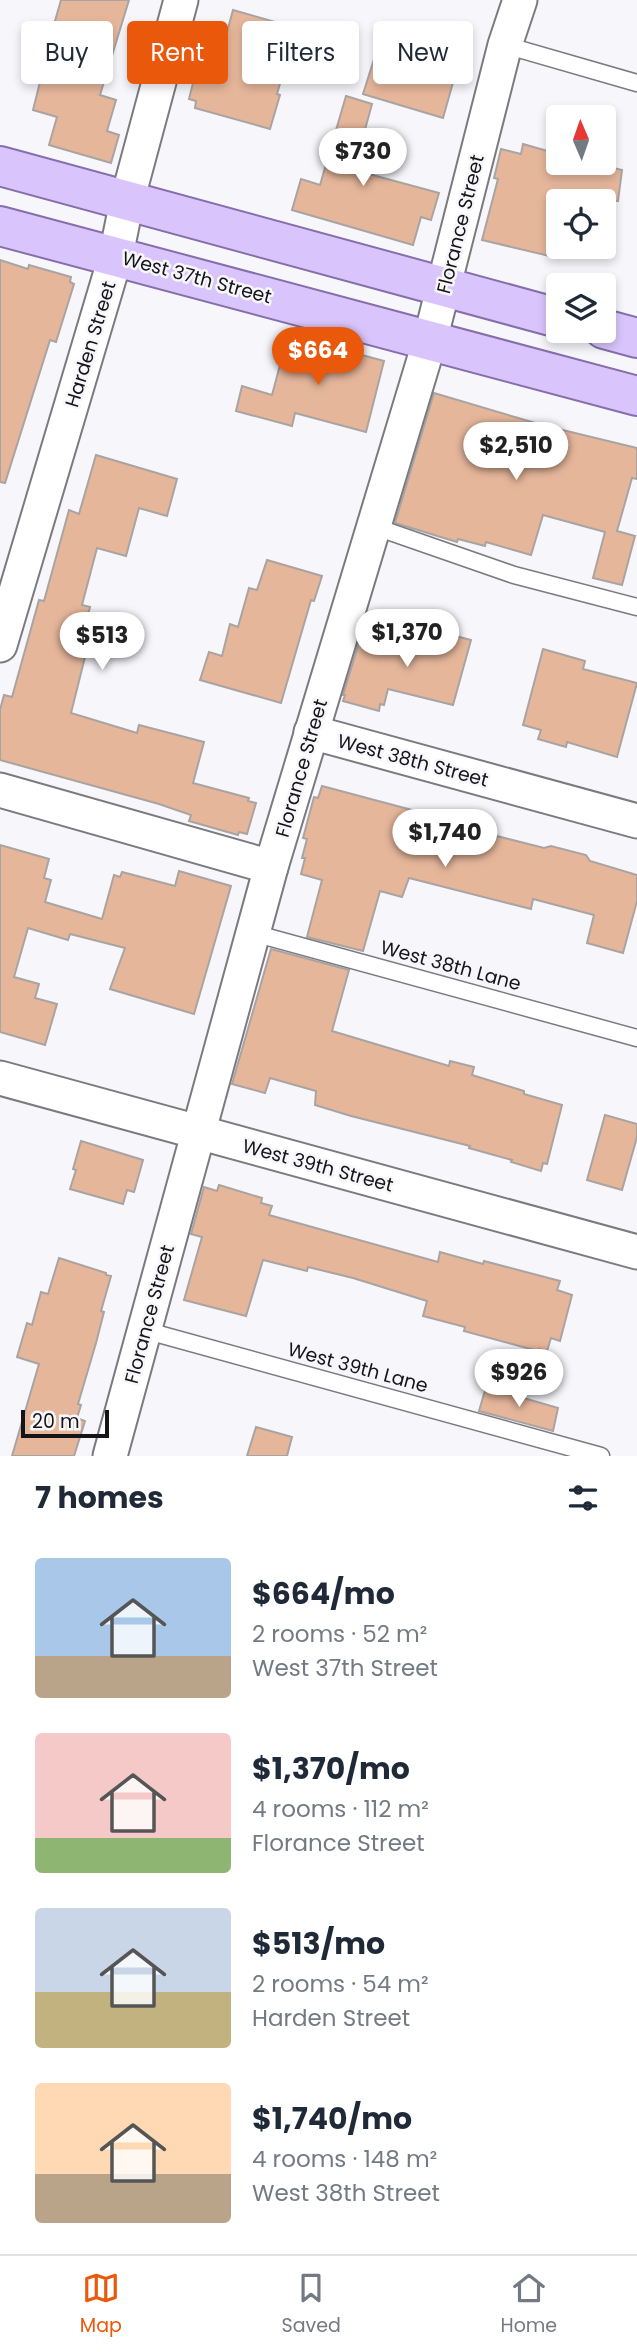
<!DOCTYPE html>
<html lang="en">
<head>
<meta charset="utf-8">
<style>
  body { margin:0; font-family:Poppins,sans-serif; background:#f6f6f7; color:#1f2937; height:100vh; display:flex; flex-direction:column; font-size:26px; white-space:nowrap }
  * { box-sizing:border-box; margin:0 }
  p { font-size:23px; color:#747a83 }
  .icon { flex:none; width:38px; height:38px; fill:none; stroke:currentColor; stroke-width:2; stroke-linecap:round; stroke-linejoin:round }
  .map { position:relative; height:1456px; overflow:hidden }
  .drawer { display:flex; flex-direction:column; background:#fff; flex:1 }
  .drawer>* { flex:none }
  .guide { position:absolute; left:21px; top:21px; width:595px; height:63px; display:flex; gap:14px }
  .needle { width:46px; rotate:358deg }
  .tools { position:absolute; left:546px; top:105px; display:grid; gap:14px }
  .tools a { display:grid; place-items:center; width:70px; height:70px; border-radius:7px; background:#fff; box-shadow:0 4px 10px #0003; font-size:35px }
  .scale { position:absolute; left:21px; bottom:18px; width:88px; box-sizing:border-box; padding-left:7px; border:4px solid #151517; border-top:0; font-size:19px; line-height:24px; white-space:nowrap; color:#151517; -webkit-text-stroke:5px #f7f6fb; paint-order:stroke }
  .price { position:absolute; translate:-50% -60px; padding:0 16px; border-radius:24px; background:#fff; color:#222; font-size:23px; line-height:46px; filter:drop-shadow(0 2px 4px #0008) }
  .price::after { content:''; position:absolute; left:50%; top:42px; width:21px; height:16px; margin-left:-10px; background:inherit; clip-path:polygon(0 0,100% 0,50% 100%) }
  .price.current { background:#ea580c; color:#fff }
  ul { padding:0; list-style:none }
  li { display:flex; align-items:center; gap:21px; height:175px; padding:0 35px }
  li span { display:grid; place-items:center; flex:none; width:196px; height:140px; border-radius:7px; color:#555 }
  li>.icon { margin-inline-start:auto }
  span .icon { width:84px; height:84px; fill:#fffc; stroke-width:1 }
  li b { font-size:30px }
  h2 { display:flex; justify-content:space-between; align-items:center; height:84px; padding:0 35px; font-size:30px }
  .chip { padding:0 24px; border-radius:7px; background:#fff; box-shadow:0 4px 10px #0003; font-size:24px; line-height:63px }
  .chip.current { background:#ea580c; color:#fff }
  .menu { display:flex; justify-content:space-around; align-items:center; height:98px; border-top:2px solid #e0e1e3; background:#fff; font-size:19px; color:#747a83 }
  .menu a { display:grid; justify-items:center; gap:4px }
  .menu .current { color:#ea580c }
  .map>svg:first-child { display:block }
  .building { fill:#e6b69b; stroke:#a9a4a2; stroke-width:2 }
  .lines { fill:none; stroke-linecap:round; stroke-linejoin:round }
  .service-casing { stroke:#7b7b7f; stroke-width:19 }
  .minor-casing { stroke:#7b7b7f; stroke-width:37 }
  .primary-casing { stroke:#846faa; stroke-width:42 }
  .service { stroke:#fff; stroke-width:16 }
  .minor { stroke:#fff; stroke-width:33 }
  .primary { stroke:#d9c5fb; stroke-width:38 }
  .labels { text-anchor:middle; stroke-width:5; stroke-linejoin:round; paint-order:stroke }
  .street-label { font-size:19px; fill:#151517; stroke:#f7f6fb }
</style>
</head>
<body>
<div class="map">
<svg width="637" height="1456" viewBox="0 0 637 1456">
  <rect width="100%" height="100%" fill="#f7f6fb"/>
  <!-- building -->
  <g class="building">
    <polygon points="61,0 129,0 100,95 116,100 107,131 119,135 111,163 49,145 57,117 33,110 43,70 41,70"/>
    <polygon points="233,10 296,28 277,94 280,95 270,129 195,108 196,101 189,99 196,71 215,76"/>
    <polygon points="375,56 454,79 443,118 363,94"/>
    <polygon points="346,96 372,104 354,170 439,193 431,220 421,217 413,245 292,210 301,179 320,185"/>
    <polygon points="523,144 558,154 558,163 593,163 622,170 618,201 558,201 558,258 482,240 498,179 494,178 501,149 521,154"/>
    <polygon points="0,260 28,269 29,265 71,277 70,282 74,284 56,342 50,340 5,483 0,482"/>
    <polygon points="288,335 384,361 366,432 295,413 292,426 236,411 242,386 272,395"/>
    <polygon points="434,393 542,425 637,448 637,479 632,478 617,531 635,536 622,585 593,578 605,532 543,515 531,555 486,542 485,546 458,539 457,542 395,523"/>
    <polygon points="96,455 177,479 167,516 139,508 126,556 97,548 82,605 90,607 88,615 95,617 71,713 137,733 139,725 204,742 193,783 249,798 248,801 256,803 247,834 239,832 238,835 189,821 191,815 159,804 0,760 0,710 4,695 12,697 39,600 44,601 69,510 79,514"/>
    <polygon points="267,560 322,576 314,601 311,600 281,703 200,680 209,652 222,656 230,624 238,627 249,588 257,590"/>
    <polygon points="421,627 471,640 453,705 388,689 384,705 380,704 379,711 343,701 345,695 343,695 362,633 416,647"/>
    <polygon points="543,649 585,661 583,669 637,683 617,757 567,742 566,747 538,739 541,730 523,725"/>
    <polygon points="322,786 423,813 422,815 470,827 469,829 544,848 551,846 586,855 590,861 637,875 637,901 623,953 587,943 594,915 533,899 531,909 409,878 402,897 380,891 363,951 307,937 322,880 301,874 305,858 302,858 307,839 303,838 314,797 318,798"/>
    <polygon points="0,845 49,859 44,878 51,880 45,902 102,919 114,875 120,877 122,872 175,886 179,871 231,886 194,1014 110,989 125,948 70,934 68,940 28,928 14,977 39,984 35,998 57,1004 45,1045 0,1032"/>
    <polygon points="271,949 349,970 332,1031 449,1066 450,1061 474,1067 472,1075 524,1091 524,1094 562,1105 547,1164 543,1163 541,1171 511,1162 512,1160 469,1148 470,1146 351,1116 315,1105 316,1091 270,1078 265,1093 232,1084"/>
    <polygon points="605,1115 637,1124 637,1137 622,1190 587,1180"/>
    <polygon points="81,1141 143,1160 134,1192 127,1190 123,1204 70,1189 76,1170 73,1169"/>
    <polygon points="219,1185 262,1198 261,1203 272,1206 269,1215 438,1262 440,1252 483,1264 484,1261 560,1281 557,1290 572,1295 560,1341 551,1338 547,1351 539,1349 538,1351 464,1331 465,1327 423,1316 427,1301 353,1278 308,1267 307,1271 263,1260 246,1316 184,1300 202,1237 191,1234 204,1187 217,1191"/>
    <polygon points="59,1258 106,1273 106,1275 111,1276 101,1311 104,1312 96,1343 78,1404 81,1405 77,1418 85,1421 74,1456 12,1456 39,1364 17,1357 27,1323 32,1325 41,1292 48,1294"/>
    <polygon points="486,1387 558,1408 553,1431 479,1411"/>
    <polygon points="256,1427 292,1437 287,1456 247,1456"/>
  </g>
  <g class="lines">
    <defs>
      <g id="service">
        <polyline points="505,45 637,83"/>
        <polyline points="373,526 514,575 637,607"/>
        <polyline points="253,933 637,1038"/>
        <polyline points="144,1330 601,1456"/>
      </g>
      <g id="minor">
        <polyline points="0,645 116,255 127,201 181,0"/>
        <polyline points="311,732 637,821"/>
        <polyline points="0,790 271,867"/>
        <polyline points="0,1078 637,1252"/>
        <polyline points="110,1456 271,867 430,340 505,45 520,0"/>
      </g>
      <g id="primary">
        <polyline points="0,166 558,318"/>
        <polyline points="0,226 637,396"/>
        <polyline points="604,329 637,338"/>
      </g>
    </defs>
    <!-- service casing -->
    <use href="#service" class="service-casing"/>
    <!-- minor casing -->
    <use href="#minor" class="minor-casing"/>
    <!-- primary casing -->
    <use href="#primary" class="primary-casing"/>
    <!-- service -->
    <use href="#service" class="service"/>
    <!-- minor -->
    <use href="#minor" class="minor"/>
    <!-- primary -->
    <use href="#primary" class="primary"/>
  </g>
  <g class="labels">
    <!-- street labels -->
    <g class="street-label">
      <text transform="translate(460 224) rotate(-76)" y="7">Florance Street</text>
      <text transform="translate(197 277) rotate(15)" y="7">West 37th Street</text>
      <text transform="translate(90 344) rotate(-73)" y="7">Harden Street</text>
      <text transform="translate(413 760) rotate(15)" y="7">West 38th Street</text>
      <text transform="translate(301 768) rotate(-74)" y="7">Florance Street</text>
      <text transform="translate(451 965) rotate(15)" y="7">West 38th Lane</text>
      <text transform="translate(318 1165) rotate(15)" y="7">West 39th Street</text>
      <text transform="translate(149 1314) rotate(-75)" y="7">Florance Street</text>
      <text transform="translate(358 1367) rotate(15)" y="7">West 39th Lane</text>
    </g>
  </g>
</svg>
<div class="tools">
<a><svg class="needle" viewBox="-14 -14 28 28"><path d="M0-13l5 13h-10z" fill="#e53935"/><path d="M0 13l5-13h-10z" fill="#747a83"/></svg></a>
<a><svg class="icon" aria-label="locate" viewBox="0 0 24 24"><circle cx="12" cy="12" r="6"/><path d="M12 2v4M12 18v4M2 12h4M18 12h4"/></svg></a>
<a><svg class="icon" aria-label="layers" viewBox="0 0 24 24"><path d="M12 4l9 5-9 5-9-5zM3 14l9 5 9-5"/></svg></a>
</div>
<div class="scale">20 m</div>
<b class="price" style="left:363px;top:188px">$730</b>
<b class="price current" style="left:318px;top:387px">$664</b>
<b class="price" style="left:516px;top:482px">$2,510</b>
<b class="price" style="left:407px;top:669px">$1,370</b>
<b class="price" style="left:102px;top:672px">$513</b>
<b class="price" style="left:445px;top:869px">$1,740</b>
<b class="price" style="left:519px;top:1409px">$926</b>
<div class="guide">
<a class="chip">Buy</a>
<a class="chip current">Rent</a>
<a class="chip">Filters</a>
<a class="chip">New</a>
</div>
</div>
<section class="drawer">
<h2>7 homes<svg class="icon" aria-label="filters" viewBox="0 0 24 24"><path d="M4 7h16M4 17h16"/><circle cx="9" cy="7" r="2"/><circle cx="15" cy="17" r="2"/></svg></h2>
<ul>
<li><span style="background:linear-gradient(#a9c7e8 70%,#b9a48a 0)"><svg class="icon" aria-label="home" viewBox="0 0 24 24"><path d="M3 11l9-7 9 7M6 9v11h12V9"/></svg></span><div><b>$664/mo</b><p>2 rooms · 52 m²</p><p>West 37th Street</p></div></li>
<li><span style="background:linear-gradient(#f6c9c9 75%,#8fb573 0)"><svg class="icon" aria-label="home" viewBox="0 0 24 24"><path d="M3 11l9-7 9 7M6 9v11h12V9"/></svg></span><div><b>$1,370/mo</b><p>4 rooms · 112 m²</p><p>Florance Street</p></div></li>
<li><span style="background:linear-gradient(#c9d6e8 60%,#c2b280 0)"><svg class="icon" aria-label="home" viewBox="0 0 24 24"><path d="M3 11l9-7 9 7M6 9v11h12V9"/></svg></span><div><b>$513/mo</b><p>2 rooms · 54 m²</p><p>Harden Street</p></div></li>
<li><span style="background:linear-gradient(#ffd9b3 65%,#b9a48a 0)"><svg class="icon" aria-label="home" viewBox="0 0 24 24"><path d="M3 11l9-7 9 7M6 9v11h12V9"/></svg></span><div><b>$1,740/mo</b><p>4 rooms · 148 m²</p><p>West 38th Street</p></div></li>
</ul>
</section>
<nav class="menu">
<a class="current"><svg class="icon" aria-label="map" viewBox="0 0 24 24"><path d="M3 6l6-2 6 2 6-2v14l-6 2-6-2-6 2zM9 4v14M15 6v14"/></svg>Map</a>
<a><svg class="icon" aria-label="saved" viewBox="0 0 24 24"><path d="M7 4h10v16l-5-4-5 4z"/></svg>Saved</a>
<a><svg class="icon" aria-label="home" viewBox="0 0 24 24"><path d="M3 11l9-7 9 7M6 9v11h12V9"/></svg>Home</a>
</nav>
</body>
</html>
